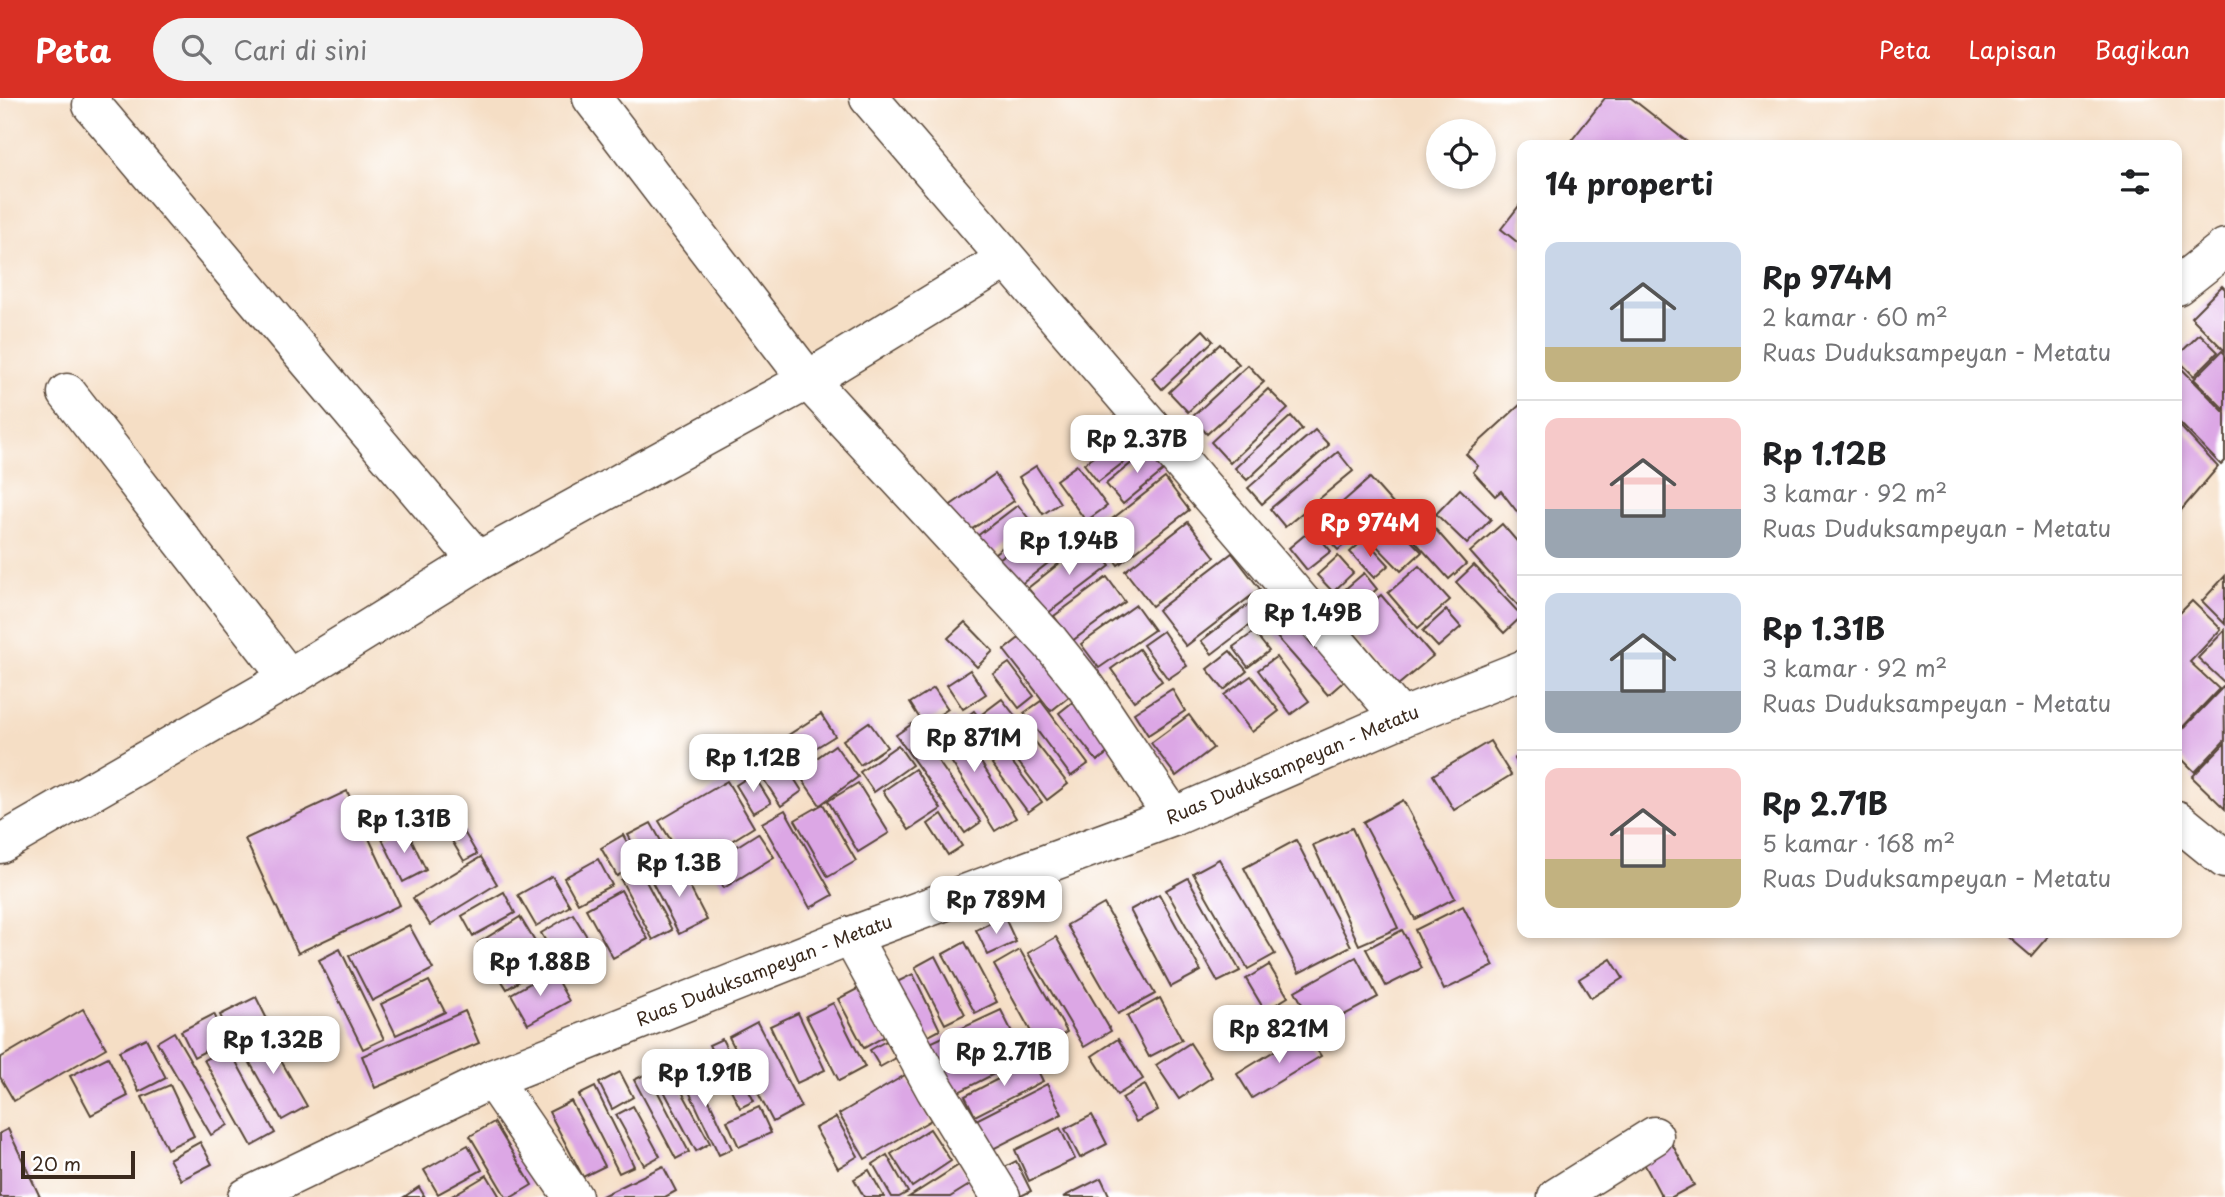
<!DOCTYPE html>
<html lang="id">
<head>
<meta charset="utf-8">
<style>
  body { margin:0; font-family:"Playpen Sans",sans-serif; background:#f2f2f2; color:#202124; height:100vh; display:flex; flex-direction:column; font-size:26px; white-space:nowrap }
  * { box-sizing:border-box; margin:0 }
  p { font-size:23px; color:#757577 }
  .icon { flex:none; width:38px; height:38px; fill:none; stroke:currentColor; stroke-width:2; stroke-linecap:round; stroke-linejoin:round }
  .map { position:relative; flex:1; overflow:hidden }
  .panel { position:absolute; left:1517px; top:42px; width:665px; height:798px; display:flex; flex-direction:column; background:#fff; border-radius:14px; box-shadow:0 4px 10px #0003 }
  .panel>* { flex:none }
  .tools { position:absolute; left:1426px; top:21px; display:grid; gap:14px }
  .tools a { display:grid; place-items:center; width:70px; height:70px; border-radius:50%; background:#fff; box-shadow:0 4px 10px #0003; font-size:35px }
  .scale { position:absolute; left:21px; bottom:18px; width:114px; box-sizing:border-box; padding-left:7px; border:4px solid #3b2a1e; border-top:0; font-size:19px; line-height:24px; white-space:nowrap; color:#3b2a1e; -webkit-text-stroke:5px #fff; paint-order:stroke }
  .price { position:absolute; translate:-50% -60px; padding:0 16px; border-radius:14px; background:#fff; color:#222; font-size:23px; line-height:46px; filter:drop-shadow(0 2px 4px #0008) }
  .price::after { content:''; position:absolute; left:50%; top:42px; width:21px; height:16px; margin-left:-10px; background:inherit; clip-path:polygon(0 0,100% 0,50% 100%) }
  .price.active { background:#d93025; color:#fff }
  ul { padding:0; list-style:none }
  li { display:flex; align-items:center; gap:21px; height:175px; padding:0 28px }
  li+li { border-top:2px solid #e0e0e0 }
  li span { display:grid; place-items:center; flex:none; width:196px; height:140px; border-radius:14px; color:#555 }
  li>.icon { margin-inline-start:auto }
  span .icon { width:84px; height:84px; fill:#fffc; stroke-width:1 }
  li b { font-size:30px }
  h2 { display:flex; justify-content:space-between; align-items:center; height:84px; padding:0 28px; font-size:30px }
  header { display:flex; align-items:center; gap:42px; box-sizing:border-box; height:98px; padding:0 35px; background:#d93025; color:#fff }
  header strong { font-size:33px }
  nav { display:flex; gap:38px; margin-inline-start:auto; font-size:24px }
  .search { width:490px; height:63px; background:#f2f2f2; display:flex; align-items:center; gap:18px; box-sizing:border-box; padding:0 24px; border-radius:38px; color:#757577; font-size:26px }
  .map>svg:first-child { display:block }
  .building { fill:#dca7e5 }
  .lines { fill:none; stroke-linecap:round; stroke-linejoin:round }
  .minor-casing { stroke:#574537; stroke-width:41 }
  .major-casing { stroke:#574537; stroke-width:41 }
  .minor { stroke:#fff; stroke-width:38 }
  .major { stroke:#fff; stroke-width:38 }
  .labels { text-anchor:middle; stroke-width:7; stroke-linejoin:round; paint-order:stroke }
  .street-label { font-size:18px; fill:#3b2a1e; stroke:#fff }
</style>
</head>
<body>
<header>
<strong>Peta</strong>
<div class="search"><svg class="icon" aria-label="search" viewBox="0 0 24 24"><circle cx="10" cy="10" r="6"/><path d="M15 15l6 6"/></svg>Cari di sini</div>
<nav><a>Peta</a><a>Lapisan</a><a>Bagikan</a></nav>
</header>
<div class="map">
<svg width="2225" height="1099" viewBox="0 0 2225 1099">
  <rect width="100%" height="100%" fill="#fff"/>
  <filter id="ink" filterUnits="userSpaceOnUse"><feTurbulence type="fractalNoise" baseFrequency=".0143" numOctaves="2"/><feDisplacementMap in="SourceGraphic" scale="14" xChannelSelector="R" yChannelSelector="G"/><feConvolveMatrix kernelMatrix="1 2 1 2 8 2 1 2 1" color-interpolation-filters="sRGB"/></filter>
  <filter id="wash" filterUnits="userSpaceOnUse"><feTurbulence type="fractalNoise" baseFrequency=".00686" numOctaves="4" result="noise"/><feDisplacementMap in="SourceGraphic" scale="28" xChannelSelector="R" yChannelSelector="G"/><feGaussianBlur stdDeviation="1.57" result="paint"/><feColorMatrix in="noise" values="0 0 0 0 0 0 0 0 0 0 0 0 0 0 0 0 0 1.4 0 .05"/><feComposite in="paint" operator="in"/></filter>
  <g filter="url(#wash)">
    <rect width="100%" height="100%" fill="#f5dec5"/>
    <g id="blocks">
      <!-- building -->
      <g class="building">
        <polygon points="1605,0 1631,0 1691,47 1568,47"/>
        <polygon points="1522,104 1522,148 1501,131"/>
        <polygon points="2222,188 2225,191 2225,253 2191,219"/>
        <polygon points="1203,232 1213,243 1162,291 1152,280"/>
        <polygon points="2200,236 2218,254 2194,278 2177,261 2177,258"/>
        <polygon points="1220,246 1239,266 1188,314 1169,294"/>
        <polygon points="2222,253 2225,256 2225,312 2194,281"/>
        <polygon points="2177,266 2225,315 2225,363 2221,367 2177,322"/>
        <polygon points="1248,267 1264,284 1207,336 1192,319"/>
        <polygon points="1268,291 1288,311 1230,365 1211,344"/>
        <polygon points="1522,305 1522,420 1501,393 1495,398 1473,374 1478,368 1466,356"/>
        <polygon points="1291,318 1302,331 1247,382 1235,370"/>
        <polygon points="2177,325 2218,369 2177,417"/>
        <polygon points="1135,326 1150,344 1098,384 1084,366"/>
        <polygon points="1315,332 1329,347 1262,406 1248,390"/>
        <polygon points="1151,349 1168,369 1123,406 1106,386"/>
        <polygon points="1338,354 1353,373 1285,429 1270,411"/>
        <polygon points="1077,367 1107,408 1086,423 1056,382"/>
        <polygon points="1036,368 1060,405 1043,416 1019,379"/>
        <polygon points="995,376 1014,403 963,437 945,411"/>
        <polygon points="1165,380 1189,412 1118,467 1094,435"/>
        <polygon points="1370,380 1394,407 1361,436 1337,409"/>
        <polygon points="1460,391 1491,421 1467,446 1436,416"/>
        <polygon points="1018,407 1033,426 987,461 972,442"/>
        <polygon points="1332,414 1355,438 1338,452 1316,428"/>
        <polygon points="1390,421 1422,454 1401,473 1369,440"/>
        <polygon points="1188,424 1215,459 1152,508 1125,473"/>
        <polygon points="1429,424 1466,466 1449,481 1411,439"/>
        <polygon points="1047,425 1067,450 1020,487 999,461"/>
        <polygon points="1502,426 1522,449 1522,512 1470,454"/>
        <polygon points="1312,431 1331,453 1307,472 1289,450"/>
        <polygon points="1365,441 1389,467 1374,480 1350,454"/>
        <polygon points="1089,442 1110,468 1048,515 1028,490"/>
        <polygon points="1232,455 1260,491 1186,548 1158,512"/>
        <polygon points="1338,458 1353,475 1333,494 1317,477"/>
        <polygon points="1474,467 1522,518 1504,535 1456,484"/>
        <polygon points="1419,468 1450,502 1418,530 1388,495"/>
        <polygon points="1364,475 1377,491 1342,520 1329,505"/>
        <polygon points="2225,478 2225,526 2202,503"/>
        <polygon points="1107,479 1125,504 1072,543 1054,518"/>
        <polygon points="1381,497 1433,558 1398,587 1346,526"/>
        <polygon points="1254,502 1264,516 1212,556 1201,543"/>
        <polygon points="2192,503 2221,531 2190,564 2219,591 2177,635 2177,518"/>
        <polygon points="1298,504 1358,571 1328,597 1269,530"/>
        <polygon points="1136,507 1154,532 1099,570 1081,546"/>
        <polygon points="1446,512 1461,529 1438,549 1423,533"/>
        <polygon points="965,524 993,553 977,569 948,540"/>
        <polygon points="1033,529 1080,590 1051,613 1004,552"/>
        <polygon points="2225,532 2225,585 2198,560"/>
        <polygon points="1163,533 1187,568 1168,581 1143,547"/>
        <polygon points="1254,534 1269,553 1248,569 1233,549"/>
        <polygon points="1139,551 1162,583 1134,603 1111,571"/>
        <polygon points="1230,553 1247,573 1224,592 1207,571"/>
        <polygon points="1276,559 1309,603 1291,616 1258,572"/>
        <polygon points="1009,565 1034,598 1019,610 993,576"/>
        <polygon points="970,572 986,596 963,611 947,587"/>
        <polygon points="1251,578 1279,613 1252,634 1224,597"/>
        <polygon points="2224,588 2225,642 2195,674 2177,656 2177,637"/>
        <polygon points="934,590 948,611 924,627 910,605"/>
        <polygon points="1172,591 1185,613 1148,637 1134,615"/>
        <polygon points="1079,599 1117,648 1097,663 1059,615"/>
        <polygon points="1002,601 1068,686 1047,702 982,616"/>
        <polygon points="1041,603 1088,666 1071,678 1024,615"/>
        <polygon points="974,613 1002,648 989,658 961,623"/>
        <polygon points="821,616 835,638 793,664 779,643"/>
        <polygon points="1189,617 1213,650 1176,678 1151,645"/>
        <polygon points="953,620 1016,720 995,733 932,633"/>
        <polygon points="869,624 887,649 860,667 843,642"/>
        <polygon points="912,626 981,724 965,735 896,637"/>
        <polygon points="1490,643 1511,677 1454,712 1433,677"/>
        <polygon points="2225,645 2225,711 2192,679"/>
        <polygon points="835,647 858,679 820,707 797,674"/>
        <polygon points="898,647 912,667 874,694 860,674"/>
        <polygon points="1522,655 1522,675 1514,661"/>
        <polygon points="1006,656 1042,704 1028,714 992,666"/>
        <polygon points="779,657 802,693 781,708 757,671"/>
        <polygon points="915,671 941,711 909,732 883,693"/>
        <polygon points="753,676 771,705 753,715 736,687"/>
        <polygon points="727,683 754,729 688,770 659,723"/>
        <polygon points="858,685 889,735 858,754 828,703"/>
        <polygon points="347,693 400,807 298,855 245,741"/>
        <polygon points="1403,702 1455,800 1415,821 1363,724"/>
        <polygon points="446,703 477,756 464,763 433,711"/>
        <polygon points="823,706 856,763 828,779 795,722"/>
        <polygon points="785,712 833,797 810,810 762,725"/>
        <polygon points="942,716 962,748 948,757 928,726"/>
        <polygon points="651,725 670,759 647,771 628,737"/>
        <polygon points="406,730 426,772 403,784 382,741"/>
        <polygon points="1352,730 1398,830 1359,847 1313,747"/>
        <polygon points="758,735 774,759 724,790 709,766"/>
        <polygon points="623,737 639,765 617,778 601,750"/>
        <polygon points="1296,742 1351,848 1299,875 1244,770"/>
        <polygon points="481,759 497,786 430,827 413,800"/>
        <polygon points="598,761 612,787 578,805 564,780"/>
        <polygon points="1219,761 1275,856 1248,871 1193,775"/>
        <polygon points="678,766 707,822 679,836 650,780"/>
        <polygon points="640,772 672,832 653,842 621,782"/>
        <polygon points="552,778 570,808 536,828 518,797"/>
        <polygon points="1188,780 1240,873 1218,884 1166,792"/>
        <polygon points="621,792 648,841 613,860 586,811"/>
        <polygon points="504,794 515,815 473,838 462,818"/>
        <polygon points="1159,796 1201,873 1171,889 1130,812"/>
        <polygon points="1104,806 1155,896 1118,916 1067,827"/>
        <polygon points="1463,808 1494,868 1444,892 1415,832"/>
        <polygon points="573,816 602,863 569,883 541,835"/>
        <polygon points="1004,818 1016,844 988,857 976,832"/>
        <polygon points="520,819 548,865 507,891 478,845"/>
        <polygon points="409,827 433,871 372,903 349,858"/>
        <polygon points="1402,832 1422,870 1386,888 1366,851"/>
        <polygon points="2004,835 2051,835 2031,858"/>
        <polygon points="1056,839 1111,933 1084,949 1028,855"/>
        <polygon points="965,844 997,904 975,915 943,856"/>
        <polygon points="340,851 384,941 363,951 319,862"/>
        <polygon points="1020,852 1067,934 1040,950 994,867"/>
        <polygon points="935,858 965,916 945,926 915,869"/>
        <polygon points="1356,859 1378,899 1316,932 1295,893"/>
        <polygon points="1611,861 1623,880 1591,900 1579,881"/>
        <polygon points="1269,867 1288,899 1265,913 1246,881"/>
        <polygon points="552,873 569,903 528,926 511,896"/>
        <polygon points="913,876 940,932 923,941 895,885"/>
        <polygon points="429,883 445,914 396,937 381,906"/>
        <polygon points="859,890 885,938 864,950 838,901"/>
        <polygon points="256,899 269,925 233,943 220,917"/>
        <polygon points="1160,900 1182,942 1149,959 1127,918"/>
        <polygon points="833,905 865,969 839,983 806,918"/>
        <polygon points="83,911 106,950 14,1003 0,979 0,960"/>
        <polygon points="1001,912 1012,934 941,967 930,945"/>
        <polygon points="465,913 479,945 375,990 362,958"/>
        <polygon points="798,915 825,972 797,985 770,928"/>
        <polygon points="214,916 227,942 194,959 181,933"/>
        <polygon points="757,924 801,1009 773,1024 729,939"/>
        <polygon points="264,933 307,1008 282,1022 240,947"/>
        <polygon points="174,934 228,1027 211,1037 157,944"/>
        <polygon points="1305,934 1321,958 1252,1000 1237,976"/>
        <polygon points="1017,935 1029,958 955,996 943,972"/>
        <polygon points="146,940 166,980 139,994 119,953"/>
        <polygon points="722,941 754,1003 740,1010 709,947"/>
        <polygon points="1118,941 1143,981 1117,997 1092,958"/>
        <polygon points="886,943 896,960 880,969 870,952"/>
        <polygon points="1190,945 1212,979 1179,1001 1156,967"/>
        <polygon points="228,949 275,1035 252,1048 204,962"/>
        <polygon points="108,959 128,998 91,1017 70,978"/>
        <polygon points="1033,963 1043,983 975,1018 965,998"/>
        <polygon points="691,964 732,1051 719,1057 678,970"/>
        <polygon points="669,970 710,1045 696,1053 656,978"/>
        <polygon points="620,974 633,999 612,1011 599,985"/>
        <polygon points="648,975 689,1054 676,1061 634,982"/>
        <polygon points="905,977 931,1022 865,1061 839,1016"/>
        <polygon points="1047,986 1062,1016 987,1054 972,1024"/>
        <polygon points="170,987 194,1038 167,1051 142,999"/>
        <polygon points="1145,987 1158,1012 1136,1024 1122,1000"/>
        <polygon points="595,989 634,1068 619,1075 579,997"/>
        <polygon points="571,1003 605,1068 583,1079 549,1014"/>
        <polygon points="633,1008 660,1058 644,1067 616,1017"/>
        <polygon points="759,1009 771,1035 739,1049 727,1023"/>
        <polygon points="1092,1017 1107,1046 1080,1060 1065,1031"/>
        <polygon points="836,1019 858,1058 838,1070 815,1030"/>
        <polygon points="494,1024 532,1087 512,1099 506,1099 470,1038"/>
        <polygon points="1060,1030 1075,1061 1029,1083 1015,1052"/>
        <polygon points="8,1031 40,1099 0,1099 0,1035"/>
        <polygon points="930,1031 951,1063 912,1089 891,1056"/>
        <polygon points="200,1044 212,1066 181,1082 169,1061"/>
        <polygon points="1671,1044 1694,1087 1672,1099 1662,1099 1641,1060"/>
        <polygon points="468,1047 482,1072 438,1096 424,1072"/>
        <polygon points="887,1057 908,1094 899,1099 892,1099 873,1066"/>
        <polygon points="1016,1063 1031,1093 1019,1099 1001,1071"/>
        <polygon points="959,1067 971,1086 950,1099 909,1099"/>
        <polygon points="663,1068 676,1093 665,1099 600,1099"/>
        <polygon points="869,1072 884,1099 864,1099 854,1081"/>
        <polygon points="487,1077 500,1099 450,1099"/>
        <polygon points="1101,1080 1110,1099 1063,1099"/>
        <polygon points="419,1089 425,1099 404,1099"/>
      </g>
    </g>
  </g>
  <g filter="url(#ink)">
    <use href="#blocks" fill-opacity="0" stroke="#574537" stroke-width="2"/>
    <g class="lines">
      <defs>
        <g id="minor">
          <polyline points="592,0 808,282 1050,544 1086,589 1173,719"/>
          <polyline points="869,0 1401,620"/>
          <polyline points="92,7 478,463"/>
          <polyline points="67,295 289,580"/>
          <polyline points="0,746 289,580 478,463 808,282 1006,161"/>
          <polyline points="851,838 935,991 1001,1099"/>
          <polyline points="492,981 573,1099"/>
          <polyline points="1557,1099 1654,1038"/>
        </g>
        <g id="major">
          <polyline points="2177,188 2225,150"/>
          <polyline points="2177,722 2225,761"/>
          <path id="s1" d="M247,1099L492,981L851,838L1173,719L1401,620L1522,572"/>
        </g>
      </defs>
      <!-- minor casing -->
      <use href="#minor" class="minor-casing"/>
      <!-- major casing -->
      <use href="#major" class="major-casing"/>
      <!-- minor -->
      <use href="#minor" class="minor"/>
      <!-- major -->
      <use href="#major" class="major"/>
    </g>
  </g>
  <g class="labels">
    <!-- street labels -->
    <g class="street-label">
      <text dy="6" stroke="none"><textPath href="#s1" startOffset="1132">Ruas Duduksampeyan - Metatu</textPath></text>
      <text dy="6" stroke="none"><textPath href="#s1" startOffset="565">Ruas Duduksampeyan - Metatu</textPath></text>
    </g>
  </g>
</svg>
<div class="tools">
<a><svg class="icon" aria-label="locate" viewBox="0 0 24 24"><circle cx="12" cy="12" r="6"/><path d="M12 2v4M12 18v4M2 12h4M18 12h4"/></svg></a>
</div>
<div class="scale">20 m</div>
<b class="price" style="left:1137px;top:377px">Rp 2.37B</b>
<b class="price active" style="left:1370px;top:461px">Rp 974M</b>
<b class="price" style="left:1069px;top:479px">Rp 1.94B</b>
<b class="price" style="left:1313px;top:551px">Rp 1.49B</b>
<b class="price" style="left:974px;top:676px">Rp 871M</b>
<b class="price" style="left:753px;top:696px">Rp 1.12B</b>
<b class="price" style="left:404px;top:757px">Rp 1.31B</b>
<b class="price" style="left:679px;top:801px">Rp 1.3B</b>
<b class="price" style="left:996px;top:838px">Rp 789M</b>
<b class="price" style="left:540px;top:900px">Rp 1.88B</b>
<b class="price" style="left:1279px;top:967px">Rp 821M</b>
<b class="price" style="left:273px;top:978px">Rp 1.32B</b>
<b class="price" style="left:1004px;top:990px">Rp 2.71B</b>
<b class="price" style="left:705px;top:1011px">Rp 1.91B</b>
<section class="panel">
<h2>14 properti<svg class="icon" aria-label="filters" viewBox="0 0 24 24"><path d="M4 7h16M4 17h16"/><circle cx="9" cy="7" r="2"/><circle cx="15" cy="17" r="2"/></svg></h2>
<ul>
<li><span style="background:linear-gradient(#c9d6e8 75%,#c2b280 0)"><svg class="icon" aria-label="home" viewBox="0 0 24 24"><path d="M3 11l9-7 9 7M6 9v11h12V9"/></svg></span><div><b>Rp 974M</b><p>2 kamar · 60 m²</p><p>Ruas Duduksampeyan - Metatu</p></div></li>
<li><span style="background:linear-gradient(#f6c9c9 65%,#9aa5b1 0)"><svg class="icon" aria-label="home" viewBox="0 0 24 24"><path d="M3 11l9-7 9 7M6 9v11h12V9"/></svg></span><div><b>Rp 1.12B</b><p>3 kamar · 92 m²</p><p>Ruas Duduksampeyan - Metatu</p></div></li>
<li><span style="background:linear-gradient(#c9d6e8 70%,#9aa5b1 0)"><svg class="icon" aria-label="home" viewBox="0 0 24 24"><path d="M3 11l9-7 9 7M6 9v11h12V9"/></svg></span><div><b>Rp 1.31B</b><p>3 kamar · 92 m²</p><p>Ruas Duduksampeyan - Metatu</p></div></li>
<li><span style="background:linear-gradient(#f6c9c9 65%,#c2b280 0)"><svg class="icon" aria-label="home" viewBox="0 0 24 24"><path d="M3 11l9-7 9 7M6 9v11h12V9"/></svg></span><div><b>Rp 2.71B</b><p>5 kamar · 168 m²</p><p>Ruas Duduksampeyan - Metatu</p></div></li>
</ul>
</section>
</div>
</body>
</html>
